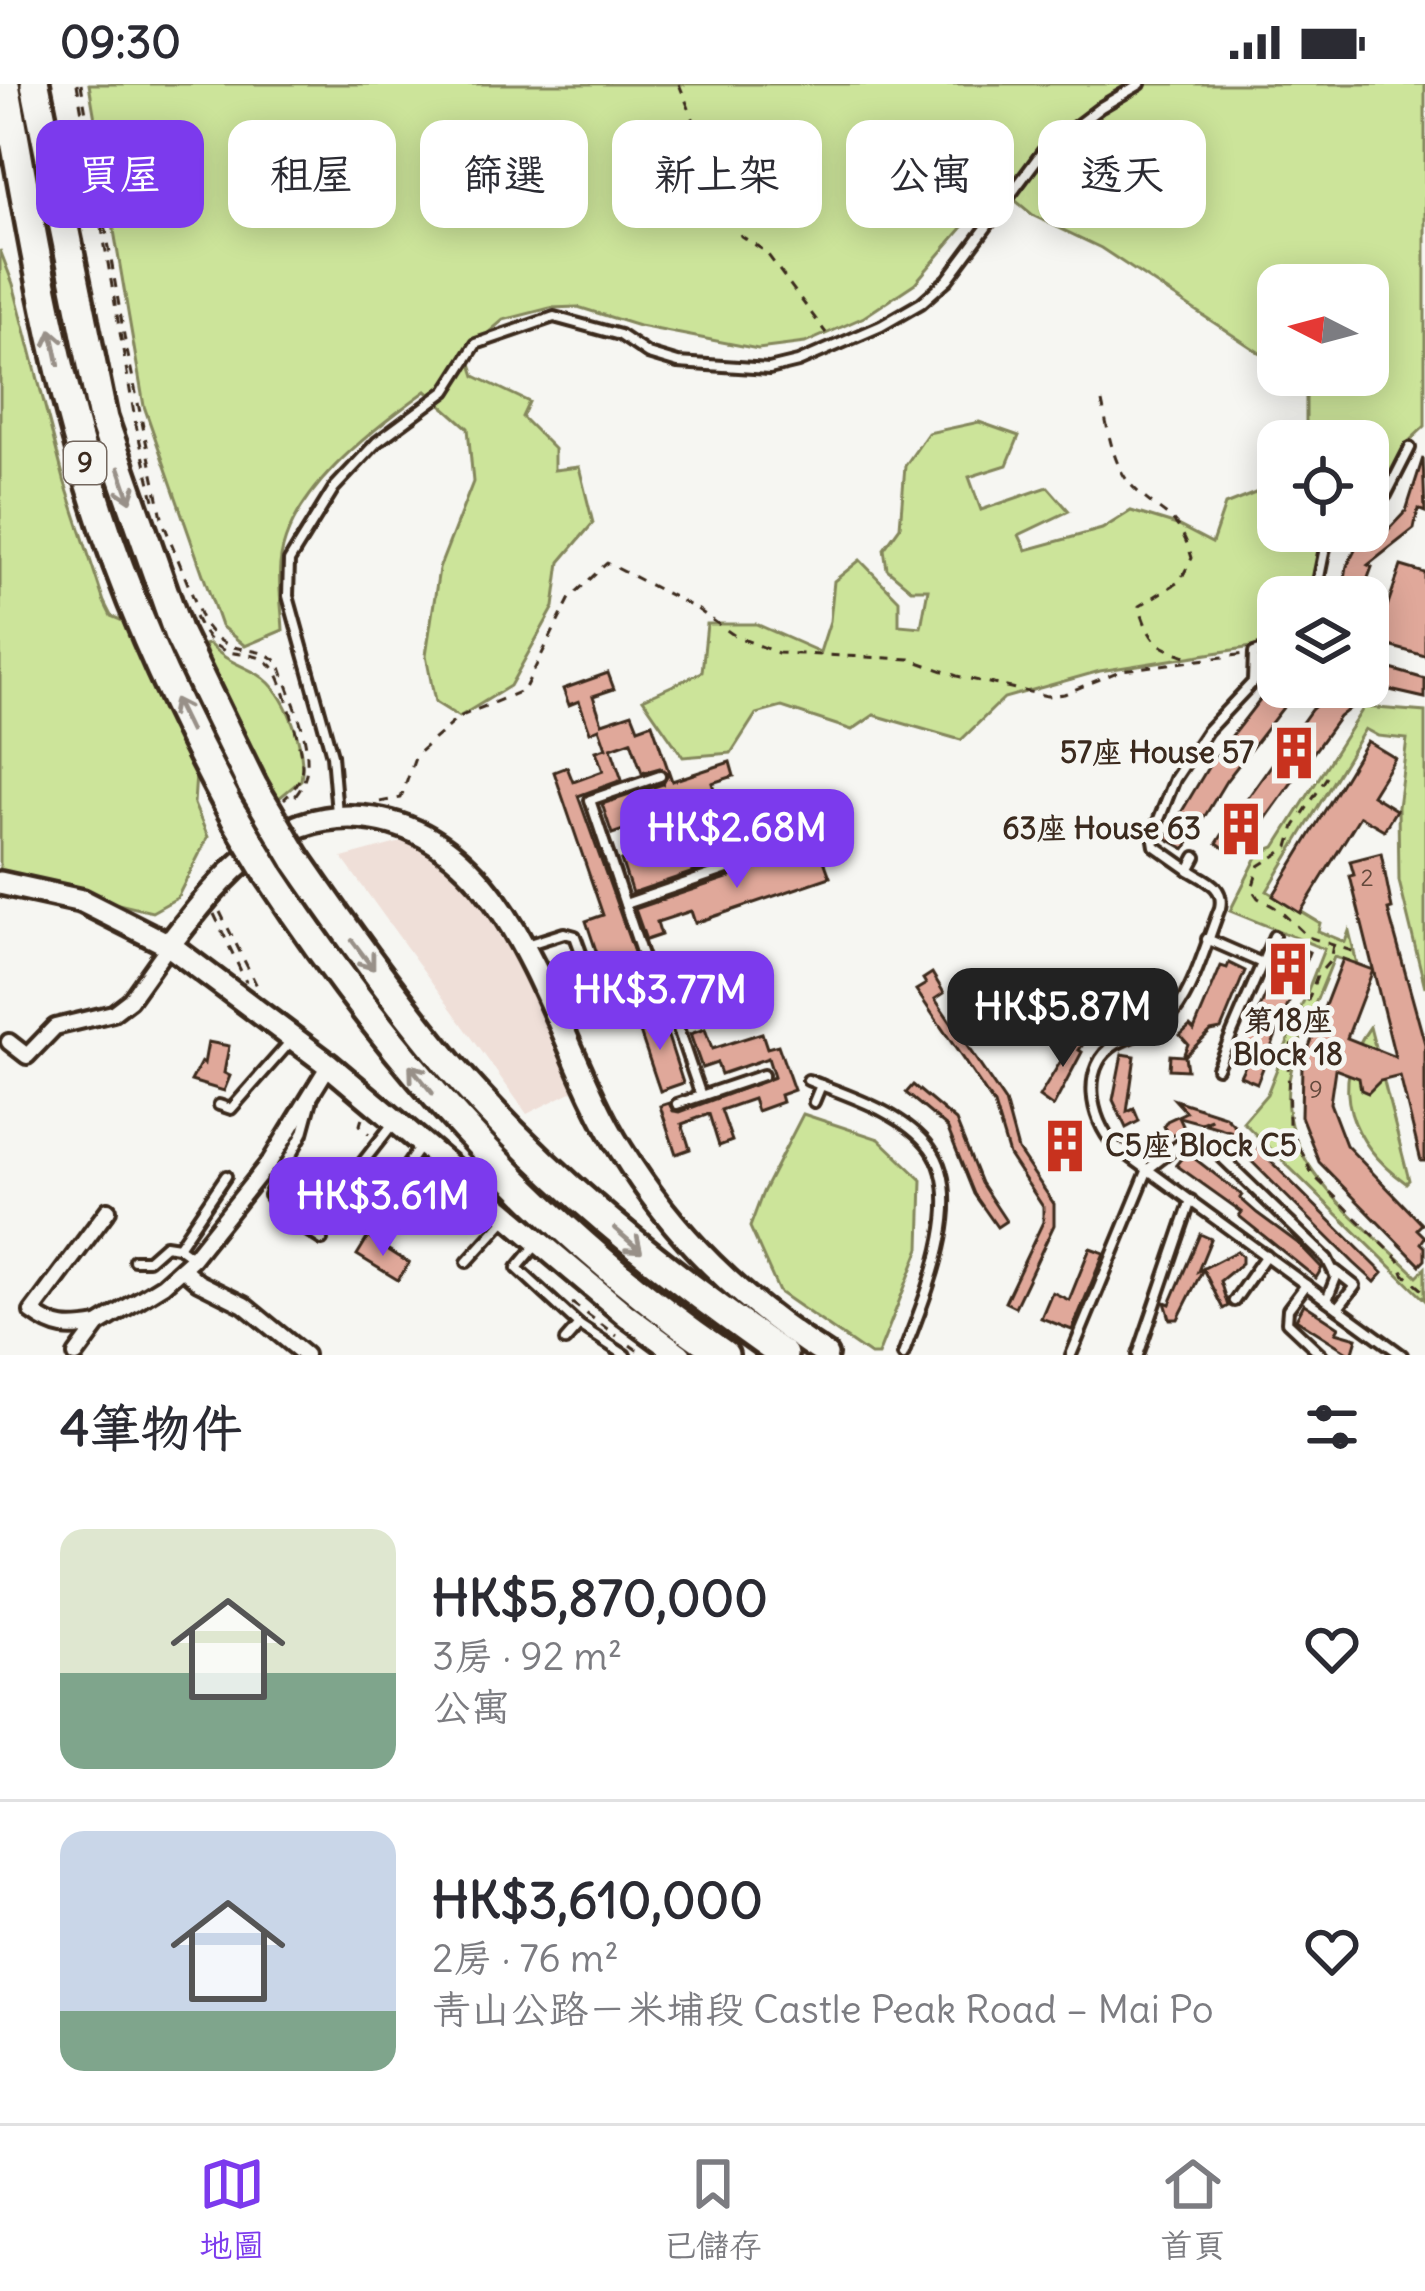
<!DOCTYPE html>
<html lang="zh-TW">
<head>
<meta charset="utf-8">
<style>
  body { margin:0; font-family:Delius,"LXGW WenKai TC",sans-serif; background:#f2f2f3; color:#2b2b33; height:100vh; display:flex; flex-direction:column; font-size:45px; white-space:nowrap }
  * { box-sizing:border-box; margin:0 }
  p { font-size:39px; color:#7c7c81 }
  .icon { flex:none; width:66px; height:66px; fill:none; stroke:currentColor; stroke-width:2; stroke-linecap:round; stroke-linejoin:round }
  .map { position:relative; height:1271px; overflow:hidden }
  .panel { display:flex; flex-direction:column; background:#fff; flex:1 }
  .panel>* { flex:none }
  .hud { position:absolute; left:36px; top:36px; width:1353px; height:108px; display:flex; gap:24px }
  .needle { width:78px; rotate:276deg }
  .fabs { position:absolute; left:1257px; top:180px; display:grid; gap:24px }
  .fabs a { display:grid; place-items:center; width:132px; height:132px; border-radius:24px; background:#fff; box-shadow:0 6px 30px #0003; font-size:60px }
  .price { position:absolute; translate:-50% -102px; padding:0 27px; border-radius:24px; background:#7c3aed; color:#fff; font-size:39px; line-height:78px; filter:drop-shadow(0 3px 6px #0008) }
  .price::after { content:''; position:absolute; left:50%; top:72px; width:36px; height:27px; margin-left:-18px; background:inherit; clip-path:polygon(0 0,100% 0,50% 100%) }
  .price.active { background:#222; color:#fff }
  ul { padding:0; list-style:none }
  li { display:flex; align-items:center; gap:36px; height:300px; padding:0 60px }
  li+li { border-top:3px solid #e1e1e2 }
  li span { display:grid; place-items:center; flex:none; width:336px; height:240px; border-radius:24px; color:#555 }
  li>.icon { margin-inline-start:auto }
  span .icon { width:144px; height:144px; fill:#fffc; stroke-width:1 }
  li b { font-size:51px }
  h2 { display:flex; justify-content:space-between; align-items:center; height:144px; padding:0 60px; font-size:51px }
  .pill { padding:0 42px; border-radius:24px; background:#fff; box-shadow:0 6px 30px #0003; font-size:42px; line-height:108px }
  .pill.active { background:#7c3aed; color:#fff }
  .status { display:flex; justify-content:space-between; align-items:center; height:84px; padding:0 60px; background:#fff; direction:ltr }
  .status svg { height:33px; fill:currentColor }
  .menu { display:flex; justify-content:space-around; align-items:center; height:168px; border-top:3px solid #e1e1e2; background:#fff; font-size:33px; color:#7c7c81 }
  .menu a { display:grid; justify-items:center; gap:6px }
  .menu .active { color:#7c3aed }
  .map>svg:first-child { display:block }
  .built { fill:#efdfd8 }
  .green { fill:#cce49a; stroke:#84875c; stroke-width:3 }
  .building { fill:#e0a89a; stroke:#3b2a1e; stroke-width:3 }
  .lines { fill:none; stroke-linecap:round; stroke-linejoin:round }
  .lane-casing { stroke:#3b2a1e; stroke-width:16 }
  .street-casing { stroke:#3b2a1e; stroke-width:22 }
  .secondary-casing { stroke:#3b2a1e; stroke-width:30 }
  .highway-casing { stroke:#3b2a1e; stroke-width:36 }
  .path { stroke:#3b2a1e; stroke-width:3; stroke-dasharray:9 9; stroke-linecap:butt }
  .lane { stroke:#f6f6f2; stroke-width:8 }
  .street { stroke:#f6f6f2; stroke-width:14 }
  .secondary { stroke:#f6f6f2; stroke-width:21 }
  .highway { stroke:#f6f6f2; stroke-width:27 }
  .highway-bridge-casing { stroke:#3b2a1e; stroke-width:36; stroke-linecap:butt }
  .highway-bridge { stroke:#f6f6f2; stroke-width:27 }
  .oneway { stroke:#989088 }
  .labels { text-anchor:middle; stroke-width:10; stroke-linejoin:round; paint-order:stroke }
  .number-label { font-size:24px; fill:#644a3d }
  .shield { fill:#f6f6f2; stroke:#73675e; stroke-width:3 }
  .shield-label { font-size:27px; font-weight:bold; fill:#3b2a1e }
  .poi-label { font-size:30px; font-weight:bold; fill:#3b2a1e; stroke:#f6f6f2; text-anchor:end }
</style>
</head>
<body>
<div class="status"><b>09:30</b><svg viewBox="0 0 49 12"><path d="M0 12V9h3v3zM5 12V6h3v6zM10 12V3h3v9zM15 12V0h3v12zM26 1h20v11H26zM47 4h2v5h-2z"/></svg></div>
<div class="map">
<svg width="1425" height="1271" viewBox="0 0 1425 1271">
  <rect width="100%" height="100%" fill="#f6f6f2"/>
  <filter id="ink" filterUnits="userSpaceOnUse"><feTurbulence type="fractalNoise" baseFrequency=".00833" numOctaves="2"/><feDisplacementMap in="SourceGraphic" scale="24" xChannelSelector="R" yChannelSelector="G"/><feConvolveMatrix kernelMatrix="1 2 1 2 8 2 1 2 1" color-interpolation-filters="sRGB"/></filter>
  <g filter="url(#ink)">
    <!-- built -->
    <polygon class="built" points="416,754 455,784 500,846 535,911 573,1007 527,1030 342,774"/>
    <!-- green -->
    <g class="green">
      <path d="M89,0H1425V342L1404,362L1381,408L1368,423V357H1306V300L1293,291H1368V201H1278V281L1101,164L1034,132L998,102L915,199L864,233L805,259L758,265L639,242L578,223L550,224L503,236L467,267L475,292L529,318L522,333L554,365V386L579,383L593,439L560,478L554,523L510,602L459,633L435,618L426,571L439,485L473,398L468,344L426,307C373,345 286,410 280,481C278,502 282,525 283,546L245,562L221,542L144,322Z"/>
      <polygon points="0,166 13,200 65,399 104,518 111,532 123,537 196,690 194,720 208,753 177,814 152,828 0,792"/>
      <polygon points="979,338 1019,352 1007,381 969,393 981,426 1048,403 1069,427 1019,451 1026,466 1102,445 1131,427 1177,441 1212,459 1225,421 1278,400 1278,447 1327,447 1321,457 1310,513 1278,513 1278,555 1252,563 1100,587 1004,614 961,656 874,631 852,646 782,623 756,630 731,669 683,673 643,615 702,588 707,540 756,540 820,568 830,537 834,497 860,476 899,516 899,541 921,543 928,505 911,505 887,485 884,465 900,443 905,382 928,349"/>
      <path d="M209,560C225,577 240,580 259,591C287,608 307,666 301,696L278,715L209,577L204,561Z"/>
      <path d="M1364,623L1425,628V903L1399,797L1398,723L1407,655L1378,652L1365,645L1267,807L1320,839L1318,847L1345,858L1349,847L1357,880L1334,873C1320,912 1297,955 1289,996C1274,1080 1365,1140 1417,1192L1425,1184V1216L1243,1038L1267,1010L1324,865L1230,827L1259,769L1275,763Z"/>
      <path d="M1370,943L1409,1096L1406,1099C1352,1060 1326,1002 1370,943Z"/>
      <polygon points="803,1030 879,1055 922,1096 920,1164 878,1271 870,1271 779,1208 750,1143 763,1108"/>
    </g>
    <!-- building -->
    <g class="building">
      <polygon points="1423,374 1425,428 1418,425 1414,445 1368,481 1372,483 1361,513 1342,513 1347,482 1357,462 1381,443 1388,446 1406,427"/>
      <polygon points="1401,482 1425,489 1425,572 1375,558"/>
      <polygon points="1370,579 1425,595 1425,614 1368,601"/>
      <polygon points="608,589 614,605 593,612 602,639 632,629 638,644 652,639 672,697 730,678 734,692 712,699 717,714 689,723 698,750 744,734 755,767 632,809 621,776 673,758 664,732 612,750 602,720 663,700 668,690 660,684 642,689 631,657 611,664 622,696 578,712 644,896 610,908 586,837 603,831 554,688 567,683 573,698 603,687 596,667 606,664 599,644 590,648 579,617 569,621 563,605"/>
      <polygon points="1278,592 1278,603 1299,603 1226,697 1185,765 1166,754 1210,680"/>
      <polygon points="1336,603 1348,603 1358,618 1339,633 1241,769 1238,766 1234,771 1217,759 1227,743 1311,626"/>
      <polygon points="1367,657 1395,674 1372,711 1396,726 1384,746 1360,732 1300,829 1273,812"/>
      <polygon points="819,763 830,793 695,839 691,827 657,838 661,851 646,856 635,825"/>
      <polygon points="1381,769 1392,825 1388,826 1425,960 1425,1077 1421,1077 1400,992 1380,997 1368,1009 1361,1006 1359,994 1335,985 1330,1019 1346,1061 1422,1140 1417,1145 1425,1153 1421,1159 1425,1163 1425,1176 1420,1181 1319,1078 1301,1032 1302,981 1343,875 1373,886 1347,954 1395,973 1350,792 1354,791 1350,777"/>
      <polygon points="1289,859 1309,868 1257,999 1240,992 1248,975 1239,971"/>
      <polygon points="1229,879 1245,887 1221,945 1211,947 1185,972 1187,986 1169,985 1170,971 1183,972 1188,960 1180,951 1190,942 1194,946 1221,882 1227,884"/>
      <polygon points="932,889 944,909 935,915 1005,1018 1018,1066 1054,1120 1054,1141 1015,1223 1005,1218 1043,1138 1043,1123 1009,1071 994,1021 916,906 926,900 923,895"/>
      <polygon points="661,931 683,999 660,1007 637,939"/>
      <polygon points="705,945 712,965 762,949 767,964 778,961 794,1006 780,1011 782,1018 757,1027 753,1015 721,1026 732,1057 719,1062 709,1030 682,1040 690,1065 676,1070 660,1022 669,1019 673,1027 680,1028 774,993 768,974 721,990 717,979 702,984 690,950"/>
      <polygon points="1074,947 1086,956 1079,966 1082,968 1053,1023 1039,1013 1067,967 1063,964"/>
      <polygon points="208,958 229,962 224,989 230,992 224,1007 191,997 201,978 204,980"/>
      <polygon points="1122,970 1135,972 1127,1028 1134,1025 1139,1037 1126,1044 1113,1016"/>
      <polygon points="913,1001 956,1037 981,1099 1006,1137 997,1143 974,1110 947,1043 906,1009"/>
      <polygon points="1175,1016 1225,1032 1383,1189 1375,1198 1354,1179 1226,1052 1230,1047 1206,1040 1211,1035 1201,1039 1179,1033 1185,1046 1169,1053 1164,1042 1167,1037 1186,1028"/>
      <polygon points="1184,1071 1190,1071 1242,1111 1240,1114 1257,1129 1299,1160 1322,1184 1316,1194 1239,1132 1242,1128 1176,1081"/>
      <polygon points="1200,1150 1211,1155 1198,1187 1237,1167 1242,1172 1242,1179 1220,1197 1228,1222 1223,1225 1203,1185 1178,1235 1170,1235 1165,1218 1170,1220"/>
      <polygon points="368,1153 409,1179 398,1196 357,1171"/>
      <polygon points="1090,1164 1104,1169 1072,1246 1041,1234 1052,1208 1069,1216"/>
      <polygon points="1304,1220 1339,1243 1336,1248 1357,1254 1352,1271 1296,1235"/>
    </g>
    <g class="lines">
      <defs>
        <g id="lane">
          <polyline points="1368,431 1386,411 1410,364"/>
          <polyline points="1315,513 1326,459 1336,447"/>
          <polyline points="660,692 590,716 646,883 674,933 701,1012"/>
          <polyline points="337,729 332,671 288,512 289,477 334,404 377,358 446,307 476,260 554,233 620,251 648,270 678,279 769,285 798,278 881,242 921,219 948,195 1043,67 1101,23 1140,0"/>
          <path d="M1196,773L1189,786C1205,796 1225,802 1220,824C1208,854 1194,905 1174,929C1160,947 1135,949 1116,960C1080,982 1090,1035 1114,1061L1402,1271"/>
          <polyline points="1189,786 1155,762 1153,750 1175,695 1207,647 1253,598 1254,569 1278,561"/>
          <polyline points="625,820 786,765"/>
          <polyline points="1207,855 1262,879"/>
          <polyline points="526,861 564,849 575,852 596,910 605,920 613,922 659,906"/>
          <polyline points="1217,984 1274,852"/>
          <path d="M808,996C848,1012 903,1028 930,1064C969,1116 923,1217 903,1271"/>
          <polyline points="312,1016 303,1049 269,1111 281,1129 322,1156"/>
          <polyline points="814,1018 821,1001"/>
          <polyline points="677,1020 763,991"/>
          <polyline points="219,1021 231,1025 291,957"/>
          <polyline points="359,1083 395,1037"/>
          <polyline points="393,1101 419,1064"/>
          <polyline points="538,1159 517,1184 579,1241 625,1271"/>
          <polyline points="178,1163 226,1092"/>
          <polyline points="134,1176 148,1176 165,1161 178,1163 192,1173"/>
          <polyline points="467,1178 506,1135"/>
          <polyline points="1336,1187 1355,1202 1338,1224"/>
          <polyline points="1306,1201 1288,1225 1287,1238 1322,1271"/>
          <polyline points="1234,1217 1266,1171"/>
          <polyline points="565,1257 579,1241"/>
          <polyline points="1071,1271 1148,1085 1187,1055 1209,1061 1327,1175 1336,1193 1327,1216"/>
          <polyline points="1138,1271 1191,1116"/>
        </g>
        <g id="street">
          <polyline points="9,958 27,972 55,943 113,929 130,916 169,861"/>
          <polyline points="182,1184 198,1198 244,1221 305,1271"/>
          <path d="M98,1241C69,1246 56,1246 32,1228L108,1126"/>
          <polyline points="76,1271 98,1241 163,1201 193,1174 270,1077 329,981"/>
        </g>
        <g id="secondary">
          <polyline points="0,799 82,817 169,861 329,981 626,1231 680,1271"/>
          <path d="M169,861C222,793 277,720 374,735C520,758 553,959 621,1066C674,1152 741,1217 826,1271"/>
        </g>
        <g id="highway">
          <path d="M5,0C27,122 47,246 81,366C116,495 172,617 236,735"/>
          <polyline points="35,0 103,335 178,549 252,701"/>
          <path d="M296,775C345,846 395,916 450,982C546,1094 663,1187 783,1271"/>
          <path d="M269,790C391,976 540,1145 724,1271"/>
        </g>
      </defs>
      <!-- lane casing -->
      <use href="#lane" class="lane-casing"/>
      <!-- street casing -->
      <use href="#street" class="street-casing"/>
      <!-- secondary casing -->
      <use href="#secondary" class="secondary-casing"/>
      <!-- highway casing -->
      <use href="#highway" class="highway-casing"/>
      <!-- path -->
      <g class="path">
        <polyline points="77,0 136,341 154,416"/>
        <path d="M81,0L125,257L163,438L204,540C231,578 257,556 280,580C292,620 329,686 289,718"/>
        <polyline points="679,0 741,152 765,167 826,249"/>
        <path d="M1102,318C1108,345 1112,380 1131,401C1162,434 1177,425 1192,474L1180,497L1139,522C1151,560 1156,562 1192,574"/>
        <path d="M195,533C221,588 246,558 271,581C283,591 302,666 302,682C301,697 294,706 284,715"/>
        <polyline points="1327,693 1295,742 1289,763 1259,782 1252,805 1258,814 1278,825 1308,853 1361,870"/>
        <polyline points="380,718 401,714 416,671 459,633 524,606 570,514 607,479 697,525 735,552 778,569 910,575 957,592 1047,612 1064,610 1122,586 1246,570"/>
        <polyline points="220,828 259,906"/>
        <polyline points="214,830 246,898"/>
        <polyline points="1333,861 1330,877 1317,892 1288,970 1289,1040 1312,1090 1399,1176 1404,1190 1425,1208"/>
        <polyline points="362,1034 360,1041 369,1050"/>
        <polyline points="572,1219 617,1252"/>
        <polyline points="630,1261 644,1271"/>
      </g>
      <!-- lane -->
      <use href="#lane" class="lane"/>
      <!-- street -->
      <use href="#street" class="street"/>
      <!-- secondary -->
      <use href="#secondary" class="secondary"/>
      <!-- highway -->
      <use href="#highway" class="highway"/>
      <defs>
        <g id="highway-bridge">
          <polyline points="252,701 296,775"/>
          <polyline points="236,735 269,790"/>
        </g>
      </defs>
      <!-- highway-bridge casing -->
      <use href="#highway-bridge" class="highway-bridge-casing"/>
      <!-- highway-bridge -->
      <use href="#highway-bridge" class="highway-bridge"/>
    </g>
    <!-- one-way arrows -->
    <defs><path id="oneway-shaft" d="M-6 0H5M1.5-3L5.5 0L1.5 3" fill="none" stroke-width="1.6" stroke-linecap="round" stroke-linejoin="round" transform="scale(3)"/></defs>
    <g class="oneway">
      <use href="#oneway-shaft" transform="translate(55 263) rotate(-102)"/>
      <use href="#oneway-shaft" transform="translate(125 401) rotate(71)"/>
      <use href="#oneway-shaft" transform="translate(182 631) rotate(-116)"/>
      <use href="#oneway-shaft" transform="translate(363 871) rotate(53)"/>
      <use href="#oneway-shaft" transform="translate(421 995) rotate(-129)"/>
      <use href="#oneway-shaft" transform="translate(628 1156) rotate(41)"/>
    </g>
  </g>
  <!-- icons -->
  <defs>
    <symbol id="building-bare" viewBox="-9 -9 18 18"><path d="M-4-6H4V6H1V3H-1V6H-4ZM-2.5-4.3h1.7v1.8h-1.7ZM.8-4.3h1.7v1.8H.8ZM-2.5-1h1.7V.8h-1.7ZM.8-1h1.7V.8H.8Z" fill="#c8321e" stroke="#f6f6f2" stroke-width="2.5" paint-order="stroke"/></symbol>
  </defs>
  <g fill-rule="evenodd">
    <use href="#building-bare" x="1256" y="631" width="76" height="76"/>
    <use href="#building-bare" x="1203" y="707" width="76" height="76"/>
    <use href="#building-bare" x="1250" y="847" width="76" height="76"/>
    <use href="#building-bare" x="1027" y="1024" width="76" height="76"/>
  </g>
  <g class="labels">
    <!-- number labels -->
    <g class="number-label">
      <text x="1367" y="802">2</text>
      <text x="1316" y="1014">9</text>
    </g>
    <!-- shield labels -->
    <rect class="shield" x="64" y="358" width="42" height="42" rx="9"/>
    <g class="shield-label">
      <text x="85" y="388">9</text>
    </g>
    <!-- poi labels -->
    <g class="poi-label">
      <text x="1254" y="679">57座 House 57</text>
      <text x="1201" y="755">63座 House 63</text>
      <text x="1288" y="947" text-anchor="middle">第18座<tspan x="1288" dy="34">Block 18</tspan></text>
      <text x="1105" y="1072" text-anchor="start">C5座 Block C5</text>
    </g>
  </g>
</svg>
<div class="fabs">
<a><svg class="needle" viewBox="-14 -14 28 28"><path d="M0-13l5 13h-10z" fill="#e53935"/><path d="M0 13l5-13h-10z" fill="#7c7c81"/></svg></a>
<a><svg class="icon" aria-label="locate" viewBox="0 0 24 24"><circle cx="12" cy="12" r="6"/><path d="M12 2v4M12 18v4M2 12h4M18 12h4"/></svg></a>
<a><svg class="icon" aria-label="layers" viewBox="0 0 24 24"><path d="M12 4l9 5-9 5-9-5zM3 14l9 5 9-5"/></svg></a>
</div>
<b class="price" style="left:737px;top:807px">HK$2.68M</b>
<b class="price" style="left:660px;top:969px">HK$3.77M</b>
<b class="price active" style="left:1063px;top:986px">HK$5.87M</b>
<b class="price" style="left:383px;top:1175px">HK$3.61M</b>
<div class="hud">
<a class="pill active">買屋</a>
<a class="pill">租屋</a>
<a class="pill">篩選</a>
<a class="pill">新上架</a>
<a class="pill">公寓</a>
<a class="pill">透天</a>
</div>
</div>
<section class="panel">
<h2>4筆物件<svg class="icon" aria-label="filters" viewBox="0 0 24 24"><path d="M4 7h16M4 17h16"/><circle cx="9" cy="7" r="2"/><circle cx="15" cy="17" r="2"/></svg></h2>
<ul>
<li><span style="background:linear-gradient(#dfe7d0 60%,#7fa58c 0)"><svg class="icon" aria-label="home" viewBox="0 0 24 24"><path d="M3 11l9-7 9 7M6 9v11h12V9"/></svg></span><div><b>HK$5,870,000</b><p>3房 · 92 m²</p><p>公寓</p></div><svg class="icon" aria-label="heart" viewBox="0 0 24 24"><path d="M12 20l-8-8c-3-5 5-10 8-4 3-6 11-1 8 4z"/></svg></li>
<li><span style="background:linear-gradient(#c9d6e8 75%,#7fa58c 0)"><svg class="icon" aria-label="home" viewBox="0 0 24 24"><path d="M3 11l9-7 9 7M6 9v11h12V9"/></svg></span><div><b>HK$3,610,000</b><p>2房 · 76 m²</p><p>青山公路－米埔段 Castle Peak Road – Mai Po</p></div><svg class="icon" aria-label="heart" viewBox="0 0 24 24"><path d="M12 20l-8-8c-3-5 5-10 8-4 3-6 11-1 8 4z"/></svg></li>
</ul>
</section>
<nav class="menu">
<a class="active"><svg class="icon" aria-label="map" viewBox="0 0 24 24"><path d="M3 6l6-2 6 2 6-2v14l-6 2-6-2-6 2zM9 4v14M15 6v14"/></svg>地圖</a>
<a><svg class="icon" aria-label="saved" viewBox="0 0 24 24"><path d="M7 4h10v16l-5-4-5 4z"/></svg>已儲存</a>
<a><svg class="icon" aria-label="home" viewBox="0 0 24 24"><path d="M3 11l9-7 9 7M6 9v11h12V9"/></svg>首頁</a>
</nav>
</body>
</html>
